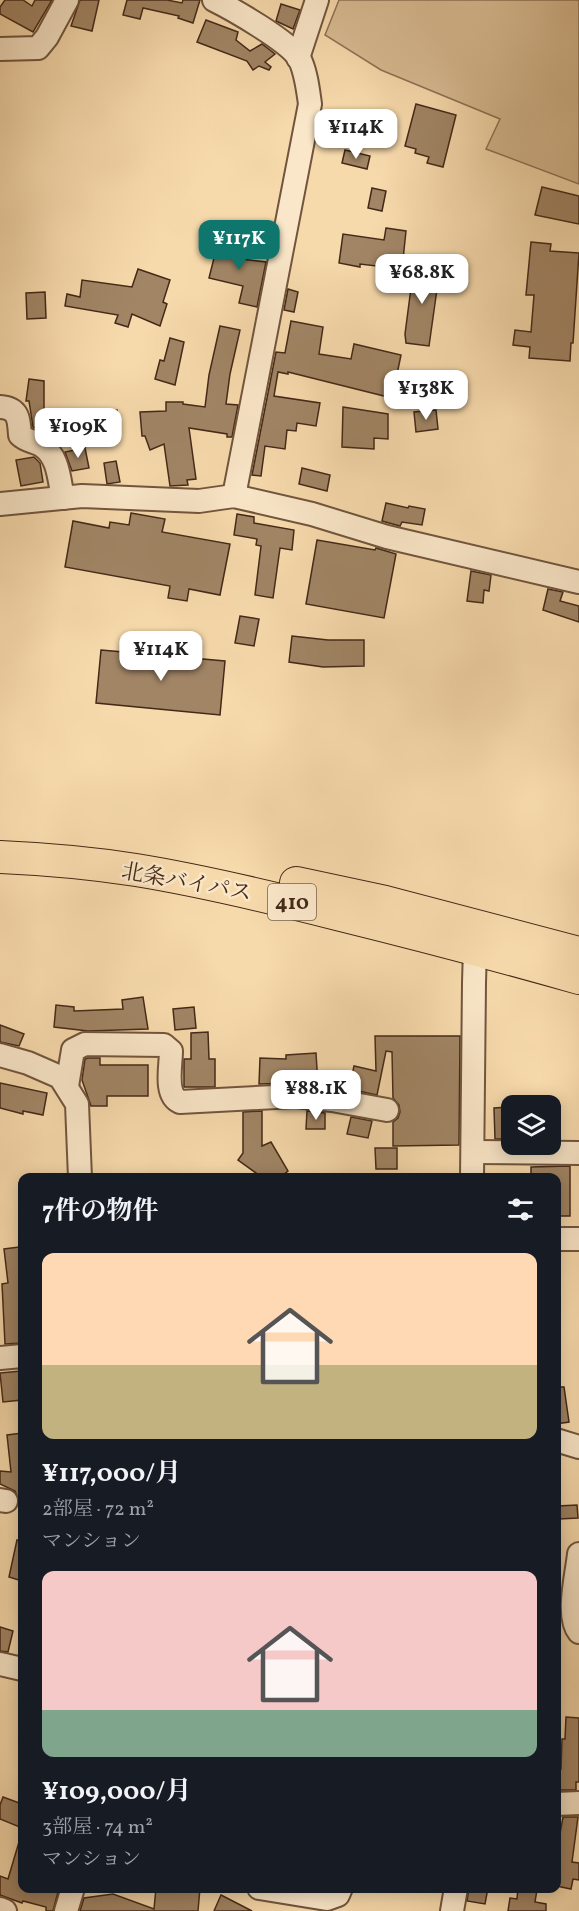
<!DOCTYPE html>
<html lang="ja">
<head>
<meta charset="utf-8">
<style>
  body { margin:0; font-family:Vollkorn,"Noto Serif JP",serif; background:#20242c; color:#f1f3f6; height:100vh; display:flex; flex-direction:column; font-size:22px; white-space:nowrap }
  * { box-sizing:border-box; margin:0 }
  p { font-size:20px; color:#9ea1a6 }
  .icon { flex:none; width:33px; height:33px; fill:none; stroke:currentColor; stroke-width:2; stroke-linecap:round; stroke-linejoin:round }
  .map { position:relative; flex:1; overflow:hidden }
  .details { position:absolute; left:18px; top:1173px; width:543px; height:720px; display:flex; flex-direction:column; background:#171b24; border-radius:12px; box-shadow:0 3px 15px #0003 }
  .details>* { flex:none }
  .tools { position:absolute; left:501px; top:1095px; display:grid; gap:12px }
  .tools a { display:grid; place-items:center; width:60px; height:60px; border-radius:12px; background:#171b24; box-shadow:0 3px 15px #0003; font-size:30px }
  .price { position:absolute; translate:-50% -51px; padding:0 14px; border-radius:12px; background:#fff; color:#222; font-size:20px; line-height:39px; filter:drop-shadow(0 2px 3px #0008) }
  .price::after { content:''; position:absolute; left:50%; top:36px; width:18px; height:14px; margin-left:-9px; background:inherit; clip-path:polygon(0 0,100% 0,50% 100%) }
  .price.selected { background:#0f766e; color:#fff }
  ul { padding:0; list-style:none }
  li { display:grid; align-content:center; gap:12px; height:318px; padding:0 24px }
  li span { display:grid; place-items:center; height:186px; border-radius:12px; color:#555 }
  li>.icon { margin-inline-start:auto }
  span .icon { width:108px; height:108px; fill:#fffc; stroke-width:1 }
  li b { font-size:26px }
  h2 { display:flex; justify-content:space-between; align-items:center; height:72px; padding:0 24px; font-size:26px }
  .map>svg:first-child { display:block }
  .green { fill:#d9bc93; stroke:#8e7256; stroke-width:1.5 }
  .building { fill:#a18565; stroke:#442918; stroke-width:1.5 }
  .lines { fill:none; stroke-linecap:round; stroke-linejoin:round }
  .minor-casing { stroke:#71553d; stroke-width:26 }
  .highway-casing { stroke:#442918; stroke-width:34 }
  .minor { stroke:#fae7c9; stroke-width:22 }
  .highway { stroke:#f7daac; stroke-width:32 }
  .labels { text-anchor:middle; stroke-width:5; stroke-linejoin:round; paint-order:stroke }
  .shield { fill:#fae7c9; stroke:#7b624d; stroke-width:1.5 }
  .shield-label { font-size:21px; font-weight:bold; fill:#442918 }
  .street-label { font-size:22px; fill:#442918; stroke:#fae7c9 }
</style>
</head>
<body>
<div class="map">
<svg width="579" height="1911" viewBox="0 0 579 1911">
  <rect width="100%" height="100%" fill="#f7daac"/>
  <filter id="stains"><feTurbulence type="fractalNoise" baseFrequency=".00333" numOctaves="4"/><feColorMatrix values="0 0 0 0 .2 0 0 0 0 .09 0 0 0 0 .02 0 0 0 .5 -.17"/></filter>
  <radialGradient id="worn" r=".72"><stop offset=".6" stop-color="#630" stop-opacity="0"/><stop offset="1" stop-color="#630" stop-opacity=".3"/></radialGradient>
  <!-- green -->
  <polygon class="green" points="339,0 579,0 579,184 486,149 500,119 381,70 325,35"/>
  <!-- building -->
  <g class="building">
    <polygon points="5,0 23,0 32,6 35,0 52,0 33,32 0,14 0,7"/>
    <polygon points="80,0 99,0 92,31 71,26"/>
    <polygon points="127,0 167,0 182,3 183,0 200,0 193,23 178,18 179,16 143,8 140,19 123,15"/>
    <polygon points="281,4 300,10 293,29 276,21"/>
    <polygon points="206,20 238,32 236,40 250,51 262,44 275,54 265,62 271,67 269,70 259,66 253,70 247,61 197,42"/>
    <polygon points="416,104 456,115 443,167 427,163 429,157 415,153 416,149 405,146"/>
    <polygon points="345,150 370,156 367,169 342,163"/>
    <polygon points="542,187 579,196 579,224 535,215"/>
    <polygon points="372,188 386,191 382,211 368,208"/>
    <polygon points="386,228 406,231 402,269 360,264 360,267 339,263 343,234 384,240"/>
    <polygon points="229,236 246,240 241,259 266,262 257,307 239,303 243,286 209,278 216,250 225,253"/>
    <polygon points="531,242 551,244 550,251 579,253 573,343 571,343 570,361 529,358 530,347 513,345 515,330 531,332 534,295 526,295"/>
    <polygon points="414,265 440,268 429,346 406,343 405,334"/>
    <polygon points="138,269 170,280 163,302 167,304 160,326 132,314 128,327 115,323 118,315 65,306 67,294 80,297 82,280 132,287"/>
    <polygon points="288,289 298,292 294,312 284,310"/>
    <polygon points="45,292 46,318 27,319 26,293"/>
    <polygon points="291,321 323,327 319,354 351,359 354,344 401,355 392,398 288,372 288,374 278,372 274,396 320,403 316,426 297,423 296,431 287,430 285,449 265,446 261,476 252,475 276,352 285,353"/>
    <polygon points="220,326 240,330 230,374 226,404 238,405 232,437 227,437 227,434 189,428 196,479 187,480 188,485 170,486 164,444 150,450 145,436 142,436 140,412 166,411 166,402 183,402 183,404 205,407 209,375"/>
    <polygon points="170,338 184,342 175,385 155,379 160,360 164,361"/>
    <polygon points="29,379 44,381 44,420 117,410 118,424 88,428 89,435 49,434 33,427 29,401 26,401"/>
    <polygon points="343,407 388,414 388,439 374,438 374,449 342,447"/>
    <polygon points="436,410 438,429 416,432 414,412"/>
    <polygon points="85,448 89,468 72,471 65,452"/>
    <polygon points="34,457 40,463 43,482 21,486 16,460"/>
    <polygon points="116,461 120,482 107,484 104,463"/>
    <polygon points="302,468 330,475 327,491 299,484"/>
    <polygon points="386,503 408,508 409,506 425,509 422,525 402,522 400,526 382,521"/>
    <polygon points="131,513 165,519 162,532 230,544 220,595 189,589 187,601 168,598 170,586 65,567 73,521 109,528 110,522 129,525"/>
    <polygon points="237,514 254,517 254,523 294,530 292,550 280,548 273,598 255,595 261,546 256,545 257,539 234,535"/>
    <polygon points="317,540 375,550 376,548 396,554 384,618 306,604"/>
    <polygon points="471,571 491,575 489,591 484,590 483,603 467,601"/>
    <polygon points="548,589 563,592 560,601 579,606 579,622 543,610"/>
    <polygon points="240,616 259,619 254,646 235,643"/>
    <polygon points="292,636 328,640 364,640 364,666 323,667 289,662"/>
    <polygon points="101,650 225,661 220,715 96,703"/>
    <polygon points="143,997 148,1029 88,1031 54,1027 56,1005 74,1007 74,1011 123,1009 122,1000"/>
    <polygon points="194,1007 196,1028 175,1030 173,1009"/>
    <polygon points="0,1025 24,1034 19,1046 0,1042"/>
    <polygon points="208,1032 209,1059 215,1059 215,1087 184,1087 184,1059 191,1059 191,1033"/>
    <polygon points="375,1036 460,1036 459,1145 393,1146 393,1122 398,1118 400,1112 399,1105 393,1098 392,1052 386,1051 377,1095 349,1089 354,1066 376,1071"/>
    <polygon points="316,1053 318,1085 294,1083 259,1084 260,1058 286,1059 286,1055"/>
    <polygon points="88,1058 100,1058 100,1065 148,1065 148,1096 107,1096 107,1106 91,1106 82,1080 85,1059"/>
    <polygon points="0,1083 47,1093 43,1115 23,1111 23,1114 0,1108"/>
    <polygon points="512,1107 512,1139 495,1139 494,1108"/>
    <polygon points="262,1111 262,1146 271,1142 288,1171 279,1178 263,1178 238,1160 243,1153 243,1112"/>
    <polygon points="307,1111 325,1113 325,1129 306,1129"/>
    <polygon points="351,1117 372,1121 368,1138 347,1134"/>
    <polygon points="375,1148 397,1148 397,1169 376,1169"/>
    <polygon points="570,1166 570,1216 556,1216 556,1178 531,1178 531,1167"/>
    <polygon points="19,1247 22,1273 22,1343 5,1344 2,1284 8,1283 4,1249"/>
    <polygon points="21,1371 22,1400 3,1402 0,1373"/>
    <polygon points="556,1387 564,1387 569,1422 556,1424"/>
    <polygon points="22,1433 22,1501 19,1501 15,1491 0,1484 0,1471 11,1472 7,1435"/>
    <polygon points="577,1505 578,1518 559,1519 558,1506"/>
    <polygon points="17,1540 22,1541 22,1581 9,1577"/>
    <polygon points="0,1627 13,1631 8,1652 0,1651"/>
    <polygon points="566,1717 579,1718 579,1782 576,1782 576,1790 560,1790 558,1769 561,1769 562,1739 565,1739"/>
    <polygon points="3,1797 22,1804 22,1828 0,1819 0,1805"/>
    <polygon points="563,1817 578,1817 572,1862 579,1863 579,1880 573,1879 571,1889 556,1886 556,1855"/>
    <polygon points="19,1842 22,1843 22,1888 59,1888 53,1911 46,1911 46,1907 23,1901 22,1903 0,1895 0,1876 8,1879"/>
    <polygon points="156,1888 200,1888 198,1911 80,1911 84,1898 113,1894 154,1909"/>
    <polygon points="469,1888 488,1888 485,1904 467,1901"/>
    <polygon points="518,1888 537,1890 535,1902 546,1904 546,1911 508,1911 510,1898 517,1899"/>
    <polygon points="221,1895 252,1911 214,1911"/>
  </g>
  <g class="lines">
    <defs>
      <g id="minor">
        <path d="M214,0C234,10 288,41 299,58C306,71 308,90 310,104L234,496"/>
        <polyline points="0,49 38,48 47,37 67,0"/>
        <polyline points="298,58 317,0"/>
        <path d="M0,407C19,408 19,420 20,435C26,441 34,441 41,445C59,456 59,480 63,498"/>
        <polyline points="0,504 82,496 199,501 234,496 312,514 387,537 579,582"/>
        <polyline points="0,1055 28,1063 60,1077 77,1104 80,1178"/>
        <path d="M67,1086L73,1050L85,1044L164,1045L171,1051C171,1066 164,1095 180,1102L295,1096L332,1100L387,1110"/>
        <polyline points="473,1152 579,1153"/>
        <polyline points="472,1178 474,983 475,948 479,935"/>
        <polyline points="556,1239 579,1239"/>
        <polyline points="0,1358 22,1356"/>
        <polyline points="556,1440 579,1447"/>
        <polyline points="0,1500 6,1501"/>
        <path d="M579,1554C577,1574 566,1616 579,1632"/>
        <polyline points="0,1664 22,1669"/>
        <polyline points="556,1804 579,1803"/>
        <polyline points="259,1888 327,1899 338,1895 341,1888"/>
        <polyline points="0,1909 5,1911"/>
        <polyline points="66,1911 73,1888"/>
        <polyline points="452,1911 456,1888"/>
      </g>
      <g id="highway">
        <path d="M0,857C45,859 91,863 136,870C204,881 270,897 337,914C418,934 498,955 579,978"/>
        <polyline points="296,883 385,902 579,953"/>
      </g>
    </defs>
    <!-- minor casing -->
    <use href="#minor" class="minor-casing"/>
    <!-- highway casing -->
    <use href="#highway" class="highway-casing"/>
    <!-- minor -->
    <use href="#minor" class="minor"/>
    <!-- highway -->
    <use href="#highway" class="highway"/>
  </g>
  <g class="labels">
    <!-- shield labels -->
    <rect class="shield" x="268" y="884" width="48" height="36" rx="4.5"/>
    <g class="shield-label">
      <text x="292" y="909">410</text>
    </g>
    <!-- street labels -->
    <g class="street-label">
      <text transform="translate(187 881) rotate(10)" y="8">北条バイパス</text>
    </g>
  </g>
  <rect width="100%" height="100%" filter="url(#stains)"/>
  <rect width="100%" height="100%" fill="url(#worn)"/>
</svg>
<div class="tools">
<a><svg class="icon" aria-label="layers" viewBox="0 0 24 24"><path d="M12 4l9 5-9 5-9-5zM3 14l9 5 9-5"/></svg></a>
</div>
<b class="price" style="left:356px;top:160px">¥114K</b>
<b class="price selected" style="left:239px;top:271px">¥117K</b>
<b class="price" style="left:422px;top:305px">¥68.8K</b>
<b class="price" style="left:426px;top:421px">¥138K</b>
<b class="price" style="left:78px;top:459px">¥109K</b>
<b class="price" style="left:161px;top:682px">¥114K</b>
<b class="price" style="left:316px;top:1121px">¥88.1K</b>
<section class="details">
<h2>7件の物件<svg class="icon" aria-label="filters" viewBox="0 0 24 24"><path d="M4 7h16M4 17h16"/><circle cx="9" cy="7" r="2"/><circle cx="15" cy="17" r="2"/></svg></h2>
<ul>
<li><span style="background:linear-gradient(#ffd9b3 60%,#c2b280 0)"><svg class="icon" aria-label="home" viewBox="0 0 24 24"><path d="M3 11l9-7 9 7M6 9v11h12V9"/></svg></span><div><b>¥117,000/月</b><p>2部屋 · 72 m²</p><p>マンション</p></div></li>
<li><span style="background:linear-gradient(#f6c9c9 75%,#7fa58c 0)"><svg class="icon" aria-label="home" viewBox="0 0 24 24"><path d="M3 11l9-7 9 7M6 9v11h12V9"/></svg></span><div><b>¥109,000/月</b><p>3部屋 · 74 m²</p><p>マンション</p></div></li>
</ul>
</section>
</div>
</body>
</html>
